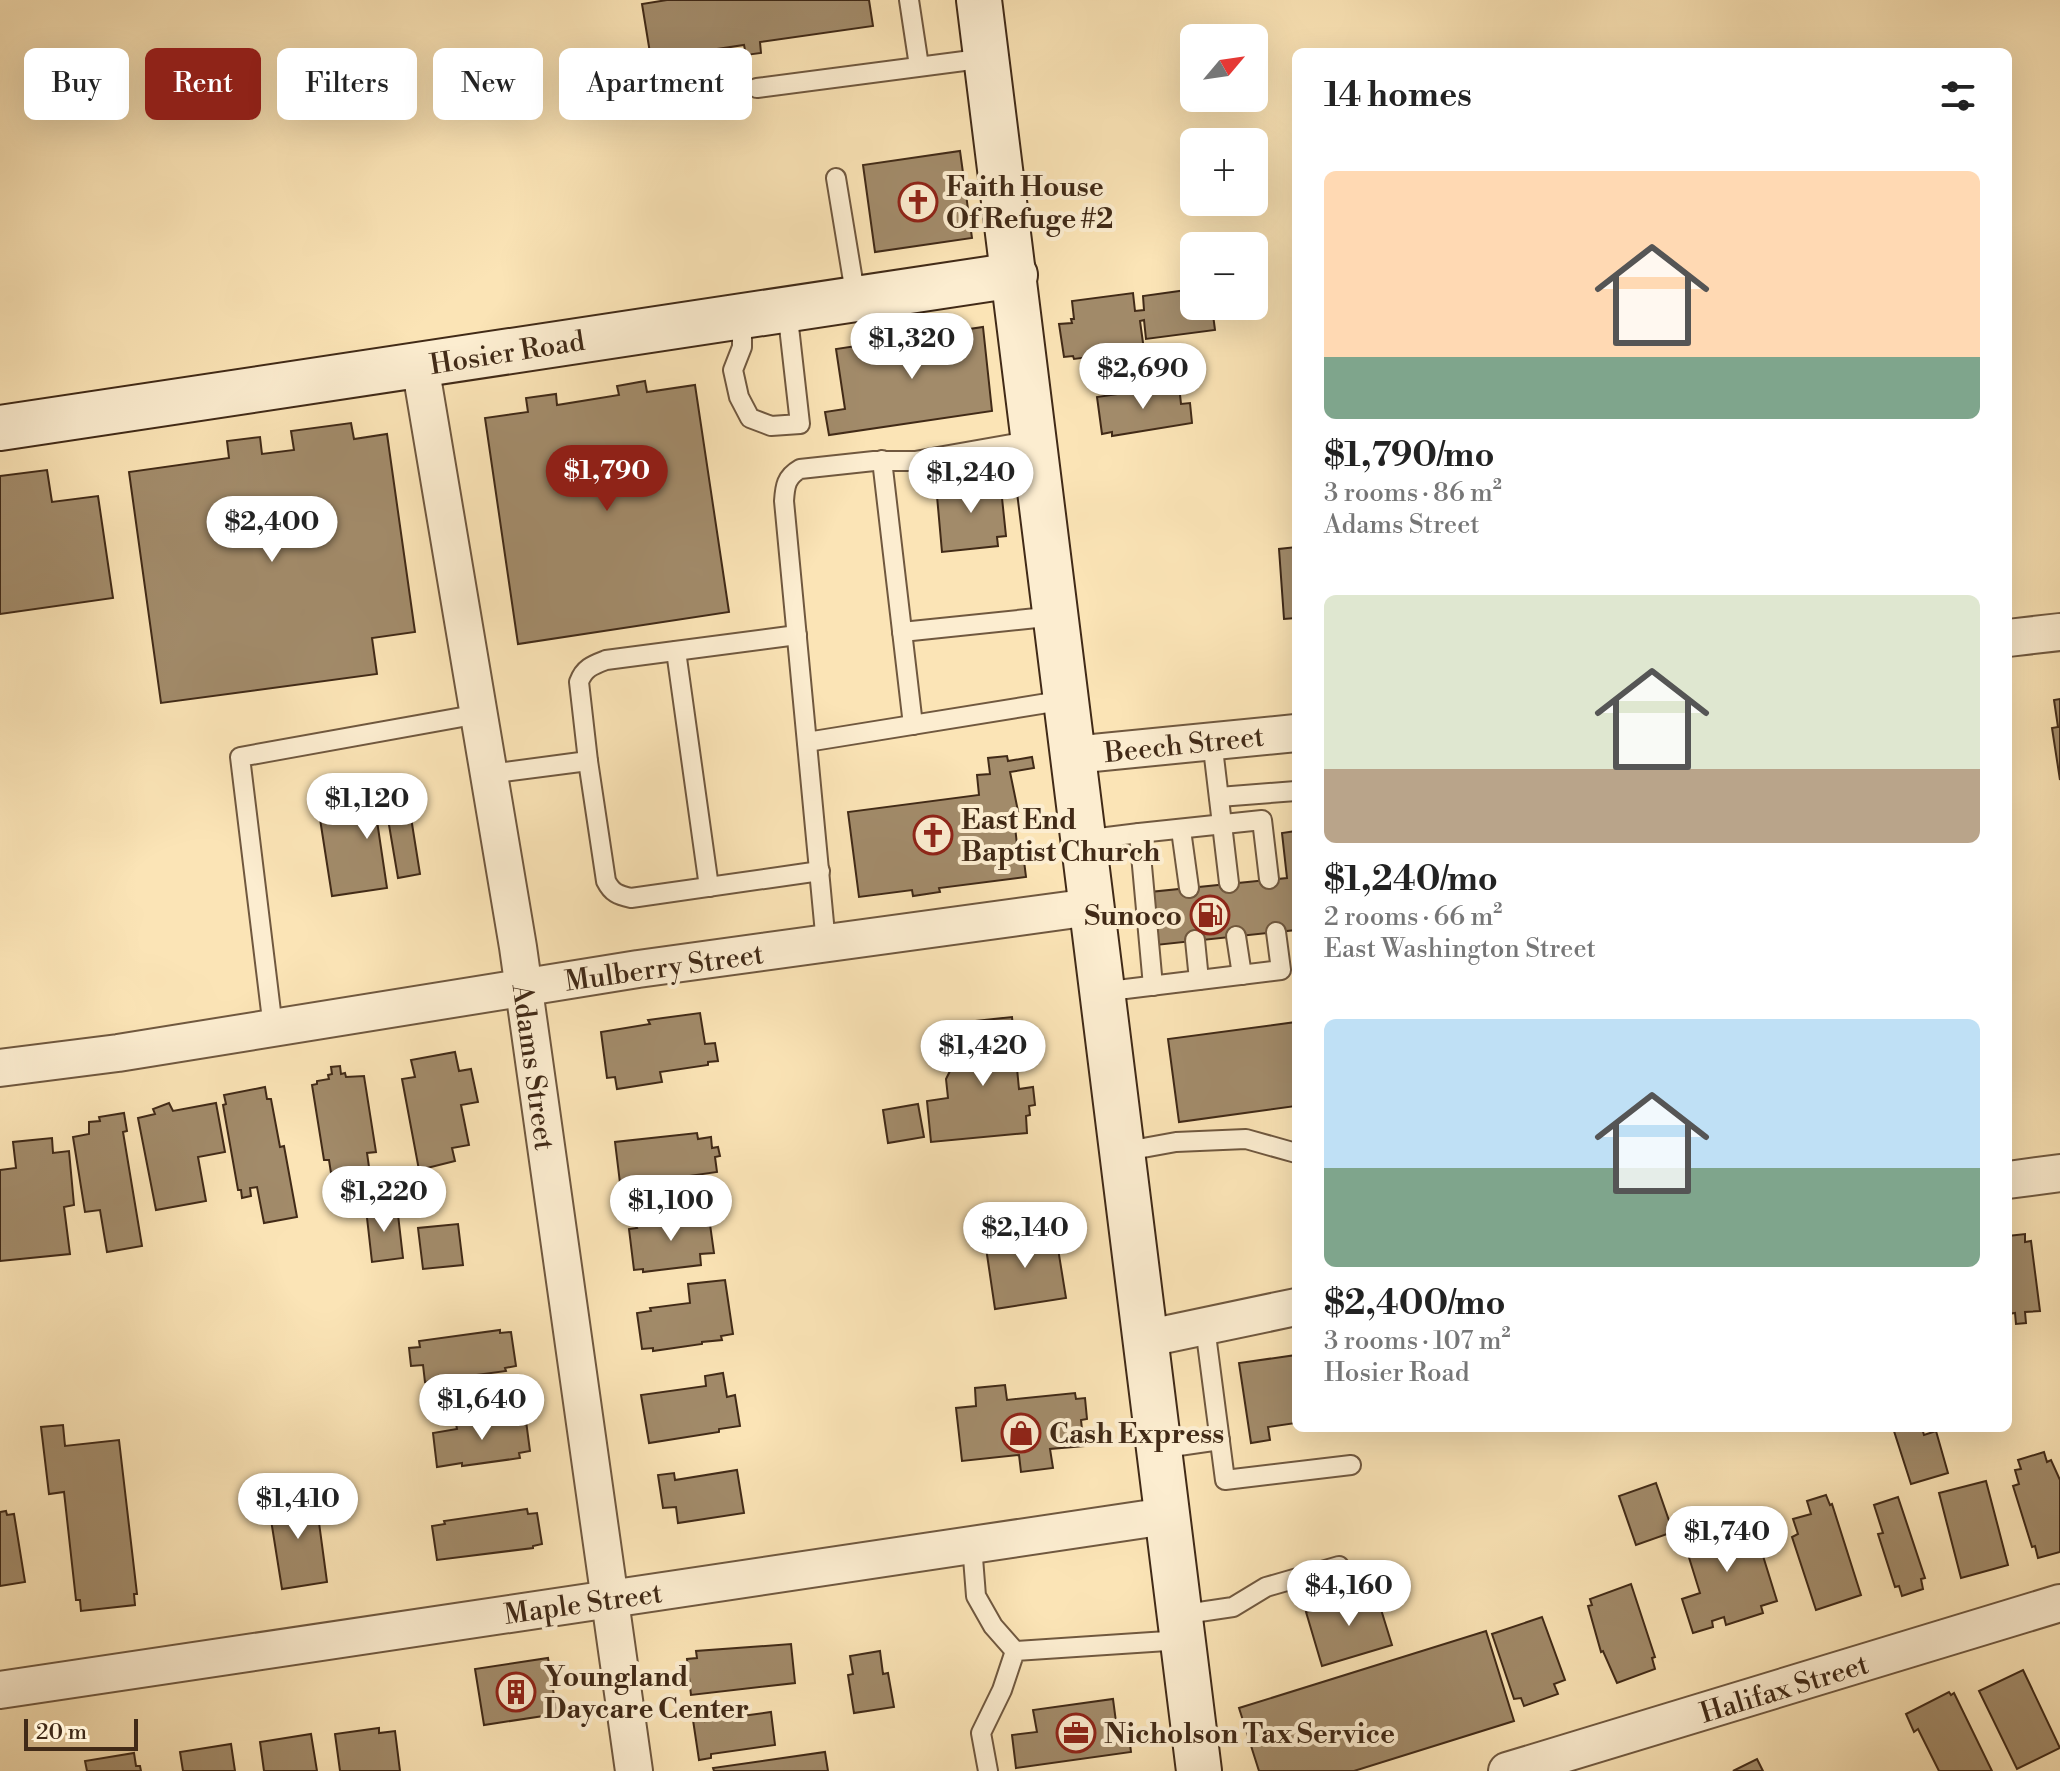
<!DOCTYPE html>
<html lang="en">
<head>
<meta charset="utf-8">
<style>
  body { margin:0; font-family:"Libre Bodoni",serif; background:#f2f2f2; color:#222; height:100vh; display:flex; flex-direction:column; font-size:30px; white-space:nowrap }
  * { box-sizing:border-box; margin:0 }
  p { font-size:26px; color:#767676 }
  .icon { flex:none; width:44px; height:44px; fill:none; stroke:currentColor; stroke-width:2; stroke-linecap:round; stroke-linejoin:round }
  .map { position:relative; flex:1; overflow:hidden }
  .panel { position:absolute; left:1292px; top:48px; width:720px; height:1384px; display:flex; flex-direction:column; background:#fff; border-radius:12px; box-shadow:0 8px 32px #0002 }
  .panel>* { flex:none }
  .banner { position:absolute; left:24px; top:48px; width:760px; height:72px; display:flex; gap:16px }
  .needle { width:52px; rotate:61deg }
  .tools { position:absolute; left:1180px; top:24px; display:grid; gap:16px }
  .tools a { display:grid; place-items:center; width:88px; height:88px; border-radius:12px; background:#fff; box-shadow:0 8px 32px #0002; font-size:40px }
  .scale { position:absolute; left:24px; bottom:20px; width:114px; box-sizing:border-box; padding-left:8px; border:4px solid #412a17; border-top:0; font-size:22px; line-height:28px; white-space:nowrap; color:#412a17; -webkit-text-stroke:6px #fcedd0; paint-order:stroke }
  .price { position:absolute; translate:-50% -68px; padding:0 18px; border-radius:28px; background:#fff; color:#222; font-size:26px; line-height:52px; filter:drop-shadow(0 2px 4px #0008) }
  .price::after { content:''; position:absolute; left:50%; top:48px; width:24px; height:18px; margin-left:-12px; background:inherit; clip-path:polygon(0 0,100% 0,50% 100%) }
  .price.active { background:#8f2418; color:#fff }
  ul { padding:0; list-style:none }
  li { display:grid; align-content:center; gap:16px; height:424px; padding:0 32px }
  li span { display:grid; place-items:center; height:248px; border-radius:12px; color:#555 }
  li>.icon { margin-inline-start:auto }
  span .icon { width:144px; height:144px; fill:#fffc; stroke-width:1 }
  li b { font-size:34px }
  h2 { display:flex; justify-content:space-between; align-items:center; height:96px; padding:0 32px; font-size:34px }
  .tag { padding:0 28px; border-radius:12px; background:#fff; box-shadow:0 8px 32px #0002; font-size:28px; line-height:72px }
  .tag.active { background:#8f2418; color:#fff }
  .map>svg:first-child { display:block }
  .building { fill:#a28b6a; stroke:#412a17; stroke-width:2 }
  .lines { fill:none; stroke-linecap:round; stroke-linejoin:round }
  .lane-casing { stroke:#70583f; stroke-width:22 }
  .street-casing { stroke:#70583f; stroke-width:40 }
  .secondary-casing { stroke:#412a17; stroke-width:48 }
  .lane { stroke:#fcedd0; stroke-width:18 }
  .street { stroke:#fcedd0; stroke-width:36 }
  .secondary { stroke:#fcedd0; stroke-width:44 }
  .labels { text-anchor:middle; stroke-width:8; stroke-linejoin:round; paint-order:stroke }
  .poi-label { font-size:28px; font-weight:bold; fill:#412a17; stroke:#fcedd0; text-anchor:start }
  .street-label { font-size:28px; fill:#412a17; stroke:#fcedd0 }
</style>
</head>
<body>
<div class="map">
<svg width="2060" height="1771" viewBox="0 0 2060 1771">
  <rect width="100%" height="100%" fill="#fbe4b6"/>
  <filter id="stains"><feTurbulence type="fractalNoise" baseFrequency=".0025" numOctaves="4"/><feColorMatrix values="0 0 0 0 .2 0 0 0 0 .09 0 0 0 0 .02 0 0 0 .5 -.17"/></filter>
  <radialGradient id="worn" r=".72"><stop offset=".6" stop-color="#630" stop-opacity="0"/><stop offset="1" stop-color="#630" stop-opacity=".3"/></radialGradient>
  <!-- building -->
  <g class="building">
    <polygon points="667,0 869,0 873,26 760,42 761,53 746,55 744,45 651,59 642,4"/>
    <polygon points="960,151 972,238 875,252 863,165"/>
    <polygon points="1194,289 1194,306 1221,306 1212,307 1215,330 1146,339 1144,320 1140,321 1144,350 1074,359 1073,356 1064,357 1059,324 1072,323 1071,319 1074,319 1072,301 1133,293 1135,311 1144,310 1143,296"/>
    <polygon points="983,327 992,411 829,435 825,412 845,409 836,349"/>
    <polygon points="645,381 647,392 695,385 729,612 518,644 485,418 528,412 526,398 556,394 557,405 619,395 617,386"/>
    <polygon points="1179,385 1181,404 1190,403 1192,423 1112,436 1112,432 1102,434 1097,397"/>
    <polygon points="351,423 354,439 387,434 415,632 372,638 377,674 161,703 129,472 229,458 227,441 260,437 262,454 294,450 291,431"/>
    <polygon points="47,470 52,502 98,496 113,598 0,614 0,476"/>
    <polygon points="1000,479 1006,536 997,537 998,546 942,552 936,485"/>
    <polygon points="1296,547 1296,618 1284,619 1279,549"/>
    <polygon points="2060,699 2060,780 2052,728 2058,727 2054,700"/>
    <polygon points="1007,756 1008,761 1032,757 1034,768 1010,772 1019,816 1014,817 1018,854 1023,853 1026,877 939,888 940,892 913,896 912,890 859,897 848,812 979,795 977,775 990,774 988,758"/>
    <polygon points="406,786 420,874 398,878 388,819 377,821 387,888 332,896 318,806 385,794 384,790"/>
    <polygon points="1296,831 1296,930 1156,945 1150,892 1287,878 1282,833"/>
    <polygon points="700,1013 705,1044 715,1043 718,1061 708,1062 708,1065 660,1072 662,1082 617,1089 615,1077 607,1078 601,1032 650,1024 648,1020"/>
    <polygon points="1012,1017 1019,1089 1033,1087 1035,1105 1029,1106 1030,1115 1026,1116 1027,1133 931,1142 927,1101 948,1098 946,1079 955,1061 970,1049 967,1022"/>
    <polygon points="1296,1022 1296,1106 1179,1122 1168,1039"/>
    <polygon points="455,1052 459,1071 471,1069 478,1102 461,1105 469,1145 452,1148 455,1161 419,1170 402,1079 415,1077 411,1060"/>
    <polygon points="340,1066 341,1074 345,1073 346,1077 364,1076 376,1152 367,1153 369,1167 331,1173 329,1160 324,1160 312,1085 317,1084 317,1081 329,1079 328,1075 332,1074 331,1067"/>
    <polygon points="265,1087 267,1099 271,1099 280,1147 284,1146 297,1217 264,1223 257,1187 250,1188 251,1196 242,1198 241,1190 238,1190 223,1105 226,1104 224,1095"/>
    <polygon points="169,1103 173,1111 216,1103 225,1152 198,1157 206,1201 156,1210 138,1118 155,1114 153,1109"/>
    <polygon points="918,1104 924,1137 888,1143 883,1110"/>
    <polygon points="124,1113 127,1131 123,1132 142,1246 107,1252 100,1210 85,1212 73,1137 89,1134 89,1122 100,1121 99,1117"/>
    <polygon points="697,1133 698,1139 711,1137 712,1148 718,1147 720,1156 715,1157 717,1172 661,1180 661,1185 621,1191 615,1142"/>
    <polygon points="52,1138 53,1153 69,1151 74,1205 64,1207 70,1254 0,1261 0,1170 16,1168 13,1142"/>
    <polygon points="397,1206 403,1258 372,1262 366,1209"/>
    <polygon points="675,1213 690,1215 691,1219 709,1217 714,1253 700,1254 701,1265 643,1272 643,1269 634,1270 629,1229 637,1228 636,1226 668,1223 667,1218"/>
    <polygon points="458,1224 463,1265 423,1269 418,1228"/>
    <polygon points="1055,1230 1066,1298 995,1309 985,1241"/>
    <polygon points="2025,1234 2025,1242 2031,1241 2040,1311 2025,1312 2026,1323 2016,1324 2015,1313 2008,1314 2008,1236"/>
    <polygon points="725,1280 733,1334 721,1336 722,1340 702,1342 702,1344 653,1351 653,1348 642,1349 637,1313 651,1311 650,1308 690,1303 688,1284"/>
    <polygon points="500,1330 500,1333 511,1332 516,1366 505,1368 506,1371 425,1382 423,1365 411,1366 409,1348 420,1347 419,1341"/>
    <polygon points="1296,1355 1296,1423 1268,1427 1270,1440 1251,1443 1239,1363"/>
    <polygon points="723,1373 727,1397 735,1395 740,1426 719,1429 719,1432 649,1443 641,1395 706,1386 705,1376"/>
    <polygon points="1005,1385 1007,1400 1075,1393 1076,1399 1085,1398 1087,1419 1081,1420 1084,1446 1050,1449 1053,1468 1021,1472 1019,1455 962,1461 956,1408 976,1406 975,1388"/>
    <polygon points="513,1415 514,1423 526,1421 530,1451 519,1453 520,1458 462,1466 462,1463 437,1467 433,1433 457,1429 456,1424"/>
    <polygon points="63,1425 65,1446 119,1440 137,1594 134,1594 135,1605 81,1611 80,1600 76,1600 64,1492 49,1494 41,1427"/>
    <polygon points="1893,1428 1922,1428 1924,1435 1936,1431 1948,1473 1911,1484"/>
    <polygon points="2044,1452 2047,1462 2051,1460 2060,1480 2060,1552 2038,1558 2035,1546 2032,1547 2013,1486 2019,1484 2015,1470 2021,1469 2018,1460"/>
    <polygon points="737,1470 744,1513 678,1523 676,1507 663,1508 658,1475 674,1473 675,1480"/>
    <polygon points="1986,1481 2008,1565 1961,1578 1939,1493"/>
    <polygon points="1656,1483 1673,1532 1636,1545 1619,1496"/>
    <polygon points="315,1493 327,1582 282,1589 268,1501"/>
    <polygon points="1826,1495 1830,1505 1832,1504 1861,1595 1816,1610 1792,1537 1798,1534 1793,1519 1811,1514 1807,1501"/>
    <polygon points="1898,1497 1925,1578 1921,1579 1923,1589 1902,1596 1899,1586 1895,1587 1878,1534 1883,1533 1874,1505"/>
    <polygon points="527,1509 528,1514 537,1513 542,1544 533,1546 533,1548 437,1560 432,1526 445,1524 444,1521"/>
    <polygon points="6,1511 7,1515 14,1514 25,1582 0,1586 0,1512"/>
    <polygon points="1750,1514 1777,1601 1761,1606 1763,1613 1726,1625 1724,1617 1712,1621 1713,1627 1693,1633 1682,1599 1700,1593 1682,1535"/>
    <polygon points="1631,1584 1655,1657 1652,1658 1655,1669 1617,1683 1603,1651 1601,1652 1588,1606 1592,1605 1590,1599"/>
    <polygon points="1375,1590 1392,1645 1322,1666 1306,1612"/>
    <polygon points="1542,1617 1565,1680 1554,1684 1558,1694 1524,1706 1521,1698 1514,1699 1492,1634"/>
    <polygon points="1486,1631 1514,1721 1354,1771 1259,1771 1239,1708"/>
    <polygon points="791,1644 795,1683 691,1695 687,1659 697,1658 696,1651"/>
    <polygon points="880,1651 883,1674 888,1673 894,1707 854,1713 848,1675 853,1674 850,1656"/>
    <polygon points="548,1658 557,1714 484,1725 475,1669"/>
    <polygon points="2023,1670 2060,1748 2017,1769 1979,1691"/>
    <polygon points="1949,1692 1951,1695 1954,1693 1992,1771 1939,1771 1918,1729 1914,1732 1906,1714"/>
    <polygon points="1113,1699 1116,1722 1127,1721 1131,1752 1016,1768 1012,1735 1037,1732 1033,1710"/>
    <polygon points="771,1712 775,1745 711,1754 711,1758 699,1760 693,1720 705,1718 705,1721"/>
    <polygon points="379,1728 379,1733 395,1731 400,1771 340,1771 335,1734"/>
    <polygon points="311,1734 317,1771 264,1771 260,1742"/>
    <polygon points="231,1744 235,1771 183,1771 180,1752"/>
    <polygon points="825,1752 828,1771 714,1771 713,1768"/>
    <polygon points="134,1753 136,1766 140,1766 141,1771 87,1771 85,1761"/>
    <polygon points="1757,1759 1763,1771 1733,1771"/>
  </g>
  <g class="lines">
    <defs>
      <g id="lane">
        <polyline points="909,0 919,66"/>
        <polyline points="757,88 987,58"/>
        <polyline points="836,178 856,299"/>
        <polyline points="742,317 742,347 733,370 739,397 750,418 771,426 800,424 787,309"/>
        <polyline points="882,460 913,725"/>
        <polyline points="902,632 1056,616"/>
        <polyline points="676,651 709,887"/>
        <polyline points="1212,740 1229,883"/>
        <polyline points="807,742 1066,700"/>
        <path d="M588,761L606,881C612,893 618,895 631,898L820,871"/>
        <path d="M489,774L588,761L579,682C584,668 593,665 606,660L797,635"/>
        <polyline points="1219,797 1296,791"/>
        <polyline points="1181,830 1189,888"/>
        <polyline points="1139,833 1262,820 1269,879"/>
        <polyline points="1083,840 1139,833 1153,986"/>
        <polyline points="1236,936 1242,975"/>
        <polyline points="1195,940 1199,980"/>
        <path d="M826,944L784,501C785,486 786,477 800,469L874,461H915L1035,440"/>
        <polyline points="1101,992 1281,970 1276,932"/>
        <polyline points="273,1028 240,757 479,714"/>
        <polyline points="1121,1152 1176,1142 1246,1139 1296,1153"/>
        <polyline points="1205,1327 1225,1480 1351,1465"/>
        <polyline points="1158,1449 1220,1440"/>
        <polyline points="972,1545 976,1596 993,1626 1015,1651"/>
        <polyline points="1179,1615 1233,1607 1266,1587 1339,1566"/>
        <polyline points="988,1771 981,1733 1002,1690 1015,1651 1182,1640"/>
      </g>
      <g id="street">
        <polyline points="420,365 518,947 634,1771"/>
        <polyline points="2008,638 2060,632"/>
        <polyline points="1073,755 1296,733"/>
        <polyline points="0,1068 118,1053 638,969 1091,907"/>
        <polyline points="2008,1180 2060,1173"/>
        <polyline points="1144,1339 1296,1307"/>
        <polyline points="0,1690 1166,1516"/>
        <polyline points="1507,1771 2060,1603"/>
      </g>
      <g id="secondary">
        <polyline points="979,0 1199,1771"/>
        <polyline points="0,428 1015,275"/>
      </g>
    </defs>
    <!-- lane casing -->
    <use href="#lane" class="lane-casing"/>
    <!-- street casing -->
    <use href="#street" class="street-casing"/>
    <!-- secondary casing -->
    <use href="#secondary" class="secondary-casing"/>
    <!-- lane -->
    <use href="#lane" class="lane"/>
    <!-- street -->
    <use href="#street" class="street"/>
    <!-- secondary -->
    <use href="#secondary" class="secondary"/>
  </g>
  <!-- icons -->
  <defs>
    <symbol id="church-ring" viewBox="-11 -11 22 22"><circle r="9.5" fill="#fcedd0" stroke="#8f2418" stroke-width="1.5"/><path d="M-1.2-6h2.4v3.5h3.3v2.4h-3.3V6h-2.4V-.1h-3.3v-2.4h3.3Z" fill="#8f2418"/></symbol>
    <symbol id="fuel-ring" viewBox="-11 -11 22 22"><circle r="9.5" fill="#fcedd0" stroke="#8f2418" stroke-width="1.5"/><path d="M-5.5-6h7V0h2V4h1.3V-2.5L3-4.5l.8-.8L6-3V5H2.5V1h-1V6h-7ZM-4.2-4.7v3.2H.2V-4.7Z" fill="#8f2418"/></symbol>
    <symbol id="shop-ring" viewBox="-11 -11 22 22"><circle r="9.5" fill="#fcedd0" stroke="#8f2418" stroke-width="1.5"/><path d="M-5-2.5h2.3a2.7 3.5 0 0 1 5.4 0H5L5.5 6h-11ZM-1.5-2.5h3a1.5 2.3 0 0 0-3 0Z" fill="#8f2418"/></symbol>
    <symbol id="building-ring" viewBox="-11 -11 22 22"><circle r="9.5" fill="#fcedd0" stroke="#8f2418" stroke-width="1.5"/><path d="M-4-6H4V6H1V3H-1V6H-4ZM-2.5-4.3h1.7v1.8h-1.7ZM.8-4.3h1.7v1.8H.8ZM-2.5-1h1.7V.8h-1.7ZM.8-1h1.7V.8H.8Z" fill="#8f2418"/></symbol>
    <symbol id="office-ring" viewBox="-11 -11 22 22"><circle r="9.5" fill="#fcedd0" stroke="#8f2418" stroke-width="1.5"/><path d="M-6-3h4V-5.5h4V-3h4V5H-6ZM-1-4.5V-3h2v-1.5ZM-6 0V1H6V0Z" fill="#8f2418"/></symbol>
  </defs>
  <g fill-rule="evenodd">
    <use href="#church-ring" x="896" y="180" width="44" height="44"/>
    <use href="#church-ring" x="911" y="813" width="44" height="44"/>
    <use href="#fuel-ring" x="1188" y="893" width="44" height="44"/>
    <use href="#shop-ring" x="999" y="1411" width="44" height="44"/>
    <use href="#building-ring" x="494" y="1670" width="44" height="44"/>
    <use href="#office-ring" x="1054" y="1711" width="44" height="44"/>
  </g>
  <g class="labels">
    <!-- poi labels -->
    <g class="poi-label">
      <text x="946" y="196">Faith House<tspan x="946" dy="32">Of Refuge #2</tspan></text>
      <text x="961" y="829">East End<tspan x="961" dy="32">Baptist Church</tspan></text>
      <text x="1182" y="925" text-anchor="end">Sunoco</text>
      <text x="1049" y="1443">Cash Express</text>
      <text x="544" y="1686">Youngland<tspan x="544" dy="32">Daycare Center</tspan></text>
      <text x="1104" y="1743">Nicholson Tax Service</text>
    </g>
    <!-- street labels -->
    <g class="street-label">
      <text transform="translate(507 352) rotate(-9)" y="10">Hosier Road</text>
      <text transform="translate(1184 744) rotate(-6)" y="10">Beech Street</text>
      <text transform="translate(664 967) rotate(-8)" y="10">Mulberry Street</text>
      <text transform="translate(534 1067) rotate(82)" y="10">Adams Street</text>
      <text transform="translate(583 1603) rotate(-8)" y="10">Maple Street</text>
      <text transform="translate(1784 1688) rotate(-17)" y="10">Halifax Street</text>
    </g>
  </g>
  <rect width="100%" height="100%" filter="url(#stains)"/>
  <rect width="100%" height="100%" fill="url(#worn)"/>
</svg>
<div class="tools">
<a><svg class="needle" viewBox="-14 -14 28 28"><path d="M0-13l5 13h-10z" fill="#e53935"/><path d="M0 13l5-13h-10z" fill="#767676"/></svg></a>
<a>+</a>
<a>−</a>
</div>
<div class="scale">20 m</div>
<b class="price" style="left:912px;top:381px">$1,320</b>
<b class="price" style="left:1143px;top:411px">$2,690</b>
<b class="price active" style="left:607px;top:513px">$1,790</b>
<b class="price" style="left:971px;top:515px">$1,240</b>
<b class="price" style="left:272px;top:564px">$2,400</b>
<b class="price" style="left:367px;top:841px">$1,120</b>
<b class="price" style="left:983px;top:1088px">$1,420</b>
<b class="price" style="left:384px;top:1234px">$1,220</b>
<b class="price" style="left:671px;top:1243px">$1,100</b>
<b class="price" style="left:1025px;top:1270px">$2,140</b>
<b class="price" style="left:482px;top:1442px">$1,640</b>
<b class="price" style="left:298px;top:1541px">$1,410</b>
<b class="price" style="left:1727px;top:1574px">$1,740</b>
<b class="price" style="left:1349px;top:1628px">$4,160</b>
<div class="banner">
<a class="tag">Buy</a>
<a class="tag active">Rent</a>
<a class="tag">Filters</a>
<a class="tag">New</a>
<a class="tag">Apartment</a>
</div>
<section class="panel">
<h2>14 homes<svg class="icon" aria-label="filters" viewBox="0 0 24 24"><path d="M4 7h16M4 17h16"/><circle cx="9" cy="7" r="2"/><circle cx="15" cy="17" r="2"/></svg></h2>
<ul>
<li><span style="background:linear-gradient(#ffd9b3 75%,#7fa58c 0)"><svg class="icon" aria-label="home" viewBox="0 0 24 24"><path d="M3 11l9-7 9 7M6 9v11h12V9"/></svg></span><div><b>$1,790/mo</b><p>3 rooms · 86 m²</p><p>Adams Street</p></div></li>
<li><span style="background:linear-gradient(#dfe7d0 70%,#b9a48a 0)"><svg class="icon" aria-label="home" viewBox="0 0 24 24"><path d="M3 11l9-7 9 7M6 9v11h12V9"/></svg></span><div><b>$1,240/mo</b><p>2 rooms · 66 m²</p><p>East Washington Street</p></div></li>
<li><span style="background:linear-gradient(#bfe0f5 60%,#7fa58c 0)"><svg class="icon" aria-label="home" viewBox="0 0 24 24"><path d="M3 11l9-7 9 7M6 9v11h12V9"/></svg></span><div><b>$2,400/mo</b><p>3 rooms · 107 m²</p><p>Hosier Road</p></div></li>
</ul>
</section>
</div>
</body>
</html>
